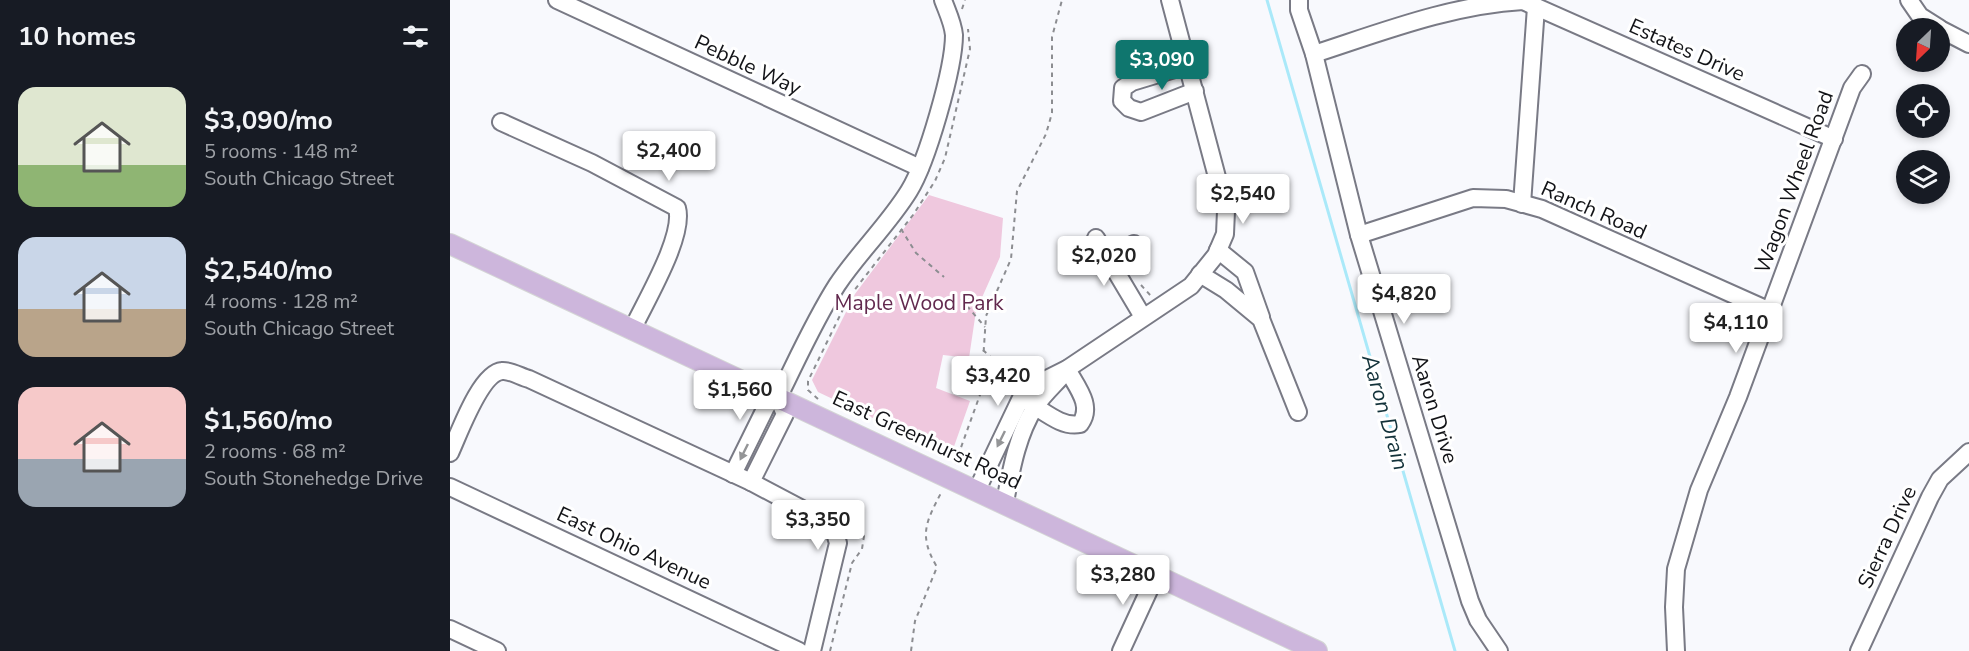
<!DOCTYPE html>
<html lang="en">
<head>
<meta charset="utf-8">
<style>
  body { margin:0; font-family:"Nunito Sans",sans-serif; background:#242831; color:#f1f3f6; height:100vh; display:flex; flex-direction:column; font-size:22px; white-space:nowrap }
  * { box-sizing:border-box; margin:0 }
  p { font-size:20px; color:#9ea1a6 }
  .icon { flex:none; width:33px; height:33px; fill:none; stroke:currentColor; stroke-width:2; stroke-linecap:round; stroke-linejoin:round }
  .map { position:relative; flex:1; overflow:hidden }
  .details { display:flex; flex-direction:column; background:#171b24; width:450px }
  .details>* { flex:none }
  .needle { width:39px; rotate:205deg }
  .fabs { position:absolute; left:1446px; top:18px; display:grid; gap:12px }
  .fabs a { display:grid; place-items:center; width:54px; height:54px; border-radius:50%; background:#171b24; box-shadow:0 3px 9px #0003; font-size:30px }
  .price { position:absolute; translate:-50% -51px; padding:0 14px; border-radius:6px; background:#fff; color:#222; font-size:20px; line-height:39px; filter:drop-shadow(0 2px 3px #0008) }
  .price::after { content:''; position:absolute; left:50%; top:36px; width:18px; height:14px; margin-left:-9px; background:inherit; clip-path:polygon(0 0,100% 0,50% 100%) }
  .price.current { background:#0f766e; color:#fff }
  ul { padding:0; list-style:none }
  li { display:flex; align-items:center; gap:18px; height:150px; padding:0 18px }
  li span { display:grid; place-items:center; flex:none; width:168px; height:120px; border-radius:18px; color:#555 }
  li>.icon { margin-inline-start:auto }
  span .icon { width:72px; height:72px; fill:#fffc; stroke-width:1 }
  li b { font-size:26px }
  h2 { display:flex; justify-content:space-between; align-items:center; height:72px; padding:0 18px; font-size:26px }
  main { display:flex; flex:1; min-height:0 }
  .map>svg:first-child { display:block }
  .green { fill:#efc8de }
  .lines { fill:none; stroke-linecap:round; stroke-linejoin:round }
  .stream { stroke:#aae9f9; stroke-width:3 }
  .minor-casing { stroke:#797a85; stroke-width:20 }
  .major-casing { stroke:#d4d5d5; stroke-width:22 }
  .path { stroke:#8c8d91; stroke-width:2; stroke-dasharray:4.5 4.5; stroke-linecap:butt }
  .minor { stroke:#fff; stroke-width:16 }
  .major { stroke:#cdb6dc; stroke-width:20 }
  .oneway { fill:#949597 }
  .labels { text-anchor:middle; stroke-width:6; stroke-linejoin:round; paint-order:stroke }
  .street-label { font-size:21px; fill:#121317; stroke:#fff }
  .park-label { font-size:21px; fill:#62294e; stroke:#fff }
  .water-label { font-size:22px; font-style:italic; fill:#13323a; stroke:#fff }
</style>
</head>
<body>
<main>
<section class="details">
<h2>10 homes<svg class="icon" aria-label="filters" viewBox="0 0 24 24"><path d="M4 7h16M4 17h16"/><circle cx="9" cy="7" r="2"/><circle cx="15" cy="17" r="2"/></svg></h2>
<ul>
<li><span style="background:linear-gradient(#dfe7d0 65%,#8fb573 0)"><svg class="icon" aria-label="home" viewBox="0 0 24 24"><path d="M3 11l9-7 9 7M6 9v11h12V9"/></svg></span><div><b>$3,090/mo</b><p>5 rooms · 148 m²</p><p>South Chicago Street</p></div></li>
<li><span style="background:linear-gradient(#c9d6e8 60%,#b9a48a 0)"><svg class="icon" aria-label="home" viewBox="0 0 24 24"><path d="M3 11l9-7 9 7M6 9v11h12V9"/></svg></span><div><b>$2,540/mo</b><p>4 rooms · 128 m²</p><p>South Chicago Street</p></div></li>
<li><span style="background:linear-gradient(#f6c9c9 60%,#9aa5b1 0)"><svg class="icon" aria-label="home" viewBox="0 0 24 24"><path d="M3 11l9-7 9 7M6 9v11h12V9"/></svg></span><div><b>$1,560/mo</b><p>2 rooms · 68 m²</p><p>South Stonehedge Drive</p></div></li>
</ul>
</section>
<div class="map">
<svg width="1519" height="651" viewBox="0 0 1519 651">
  <rect width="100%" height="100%" fill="#f8f9fd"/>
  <!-- green -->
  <polygon class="green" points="479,195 553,218 550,257 526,311 519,358 493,355 486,388 520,401 501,455 368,392 362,380 405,294"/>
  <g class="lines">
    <!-- stream -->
    <polyline class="stream" points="817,0 1005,651"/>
    <defs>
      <g id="minor">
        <polyline points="107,0 470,168"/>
        <polyline points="849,0 849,10 864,54 909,235 1020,601 1028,620 1049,651"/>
        <polyline points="1459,0 1470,16 1489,28"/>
        <polyline points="1490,29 1519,44"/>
        <path d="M864,54C932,32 1001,5 1073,1L1384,139"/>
        <polyline points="738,65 682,82 673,88 672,101 679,108 691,112 745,91"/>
        <path d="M51,122L142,163L227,208C235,236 195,302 182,330"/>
        <polyline points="1072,204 1086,7"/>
        <polyline points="909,235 1023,198 1056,199 1092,209 1320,311"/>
        <polyline points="646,238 693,317"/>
        <polyline points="768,250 795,272 811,317"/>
        <polyline points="657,257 684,244"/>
        <polyline points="750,274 776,290 811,319 848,412"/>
        <path d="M578,402C594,411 612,428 630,424C644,406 626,386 617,369"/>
        <path d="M0,453C9,434 30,373 52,371C60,370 71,377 79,379L301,482L373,520L384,530L388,543L362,651"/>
        <path d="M283,474L317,405L328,398C347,360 364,321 387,285C409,252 438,225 459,191C477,162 504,68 504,35C503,23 497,11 493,0"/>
        <polyline points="301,482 335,414 328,398"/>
        <polyline points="0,487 349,651"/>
        <polyline points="527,490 571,398 583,386 617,369 741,286 766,255 775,234 776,211 720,0"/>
        <path d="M555,502C561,471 567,435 585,407C592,396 604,385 613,375"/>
        <polyline points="0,629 47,651"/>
        <polyline points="671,651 706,575"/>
        <polyline points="1226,651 1224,607 1226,569 1249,490 1288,397 1402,88 1412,74"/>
        <polyline points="1409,651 1480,497 1490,479 1519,452"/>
      </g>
      <polyline id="major" points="0,244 867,651"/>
    </defs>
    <!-- minor casing -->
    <use href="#minor" class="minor-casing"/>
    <!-- major casing -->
    <use href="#major" class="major-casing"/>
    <!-- path -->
    <g class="path">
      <polyline points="512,9 515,0"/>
      <polyline points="451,229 466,253 494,277"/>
      <polyline points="691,285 701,296"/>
      <polyline points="511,299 535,327"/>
      <polyline points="533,350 553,369 571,377"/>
      <polyline points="368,399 358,390 358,381 399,297 463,215 485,181 495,158 520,49 518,29"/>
      <polyline points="505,464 531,392 536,316 561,259 567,191 596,134 602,113 602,37 612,0"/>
      <polyline points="380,651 402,563 412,549 414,536 403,520 387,512"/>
      <path d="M461,651L465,621L487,567C468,535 476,522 492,491"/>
    </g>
    <!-- minor -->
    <use href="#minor" class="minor"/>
    <!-- major -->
    <use href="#major" class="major"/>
  </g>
  <!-- one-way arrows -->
  <defs><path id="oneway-solid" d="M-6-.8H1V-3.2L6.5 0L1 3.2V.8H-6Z" transform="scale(1.5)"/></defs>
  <g class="oneway">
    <use href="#oneway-solid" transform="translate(551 439) rotate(116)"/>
    <use href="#oneway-solid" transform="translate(294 452) rotate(116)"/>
  </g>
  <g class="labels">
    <!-- street labels -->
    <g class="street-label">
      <text transform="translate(1237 50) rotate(24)" y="7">Estates Drive</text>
      <text transform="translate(298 65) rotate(25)" y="7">Pebble Way</text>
      <text transform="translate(1344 182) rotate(-70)" y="7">Wagon Wheel Road</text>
      <text transform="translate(1144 210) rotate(24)" y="7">Ranch Road</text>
      <text transform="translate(985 409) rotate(73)" y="7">Aaron Drive</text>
      <text transform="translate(477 440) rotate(25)" y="7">East Greenhurst Road</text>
      <text transform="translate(1437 537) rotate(-65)" y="7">Sierra Drive</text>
      <text transform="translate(184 548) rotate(25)" y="7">East Ohio Avenue</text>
    </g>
    <!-- park labels -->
    <g class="park-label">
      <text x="469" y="310">Maple Wood Park</text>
    </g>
    <!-- water labels -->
    <g class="water-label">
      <text transform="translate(936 412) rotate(74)" y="8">Aaron Drain</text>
    </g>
  </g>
</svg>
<div class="fabs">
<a><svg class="needle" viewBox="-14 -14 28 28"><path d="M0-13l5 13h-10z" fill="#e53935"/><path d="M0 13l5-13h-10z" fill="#9ea1a6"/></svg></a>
<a><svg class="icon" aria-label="locate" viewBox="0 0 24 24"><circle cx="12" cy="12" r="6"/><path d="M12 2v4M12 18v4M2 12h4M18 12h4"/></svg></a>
<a><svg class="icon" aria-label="layers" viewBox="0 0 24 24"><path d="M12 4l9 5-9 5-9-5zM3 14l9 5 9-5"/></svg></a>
</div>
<b class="price current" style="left:712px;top:91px">$3,090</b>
<b class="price" style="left:219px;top:182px">$2,400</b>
<b class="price" style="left:793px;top:225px">$2,540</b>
<b class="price" style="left:654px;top:287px">$2,020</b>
<b class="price" style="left:954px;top:325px">$4,820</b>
<b class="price" style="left:1286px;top:354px">$4,110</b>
<b class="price" style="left:548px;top:407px">$3,420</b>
<b class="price" style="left:290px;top:421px">$1,560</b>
<b class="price" style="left:368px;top:551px">$3,350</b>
<b class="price" style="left:673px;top:606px">$3,280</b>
</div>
</main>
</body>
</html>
